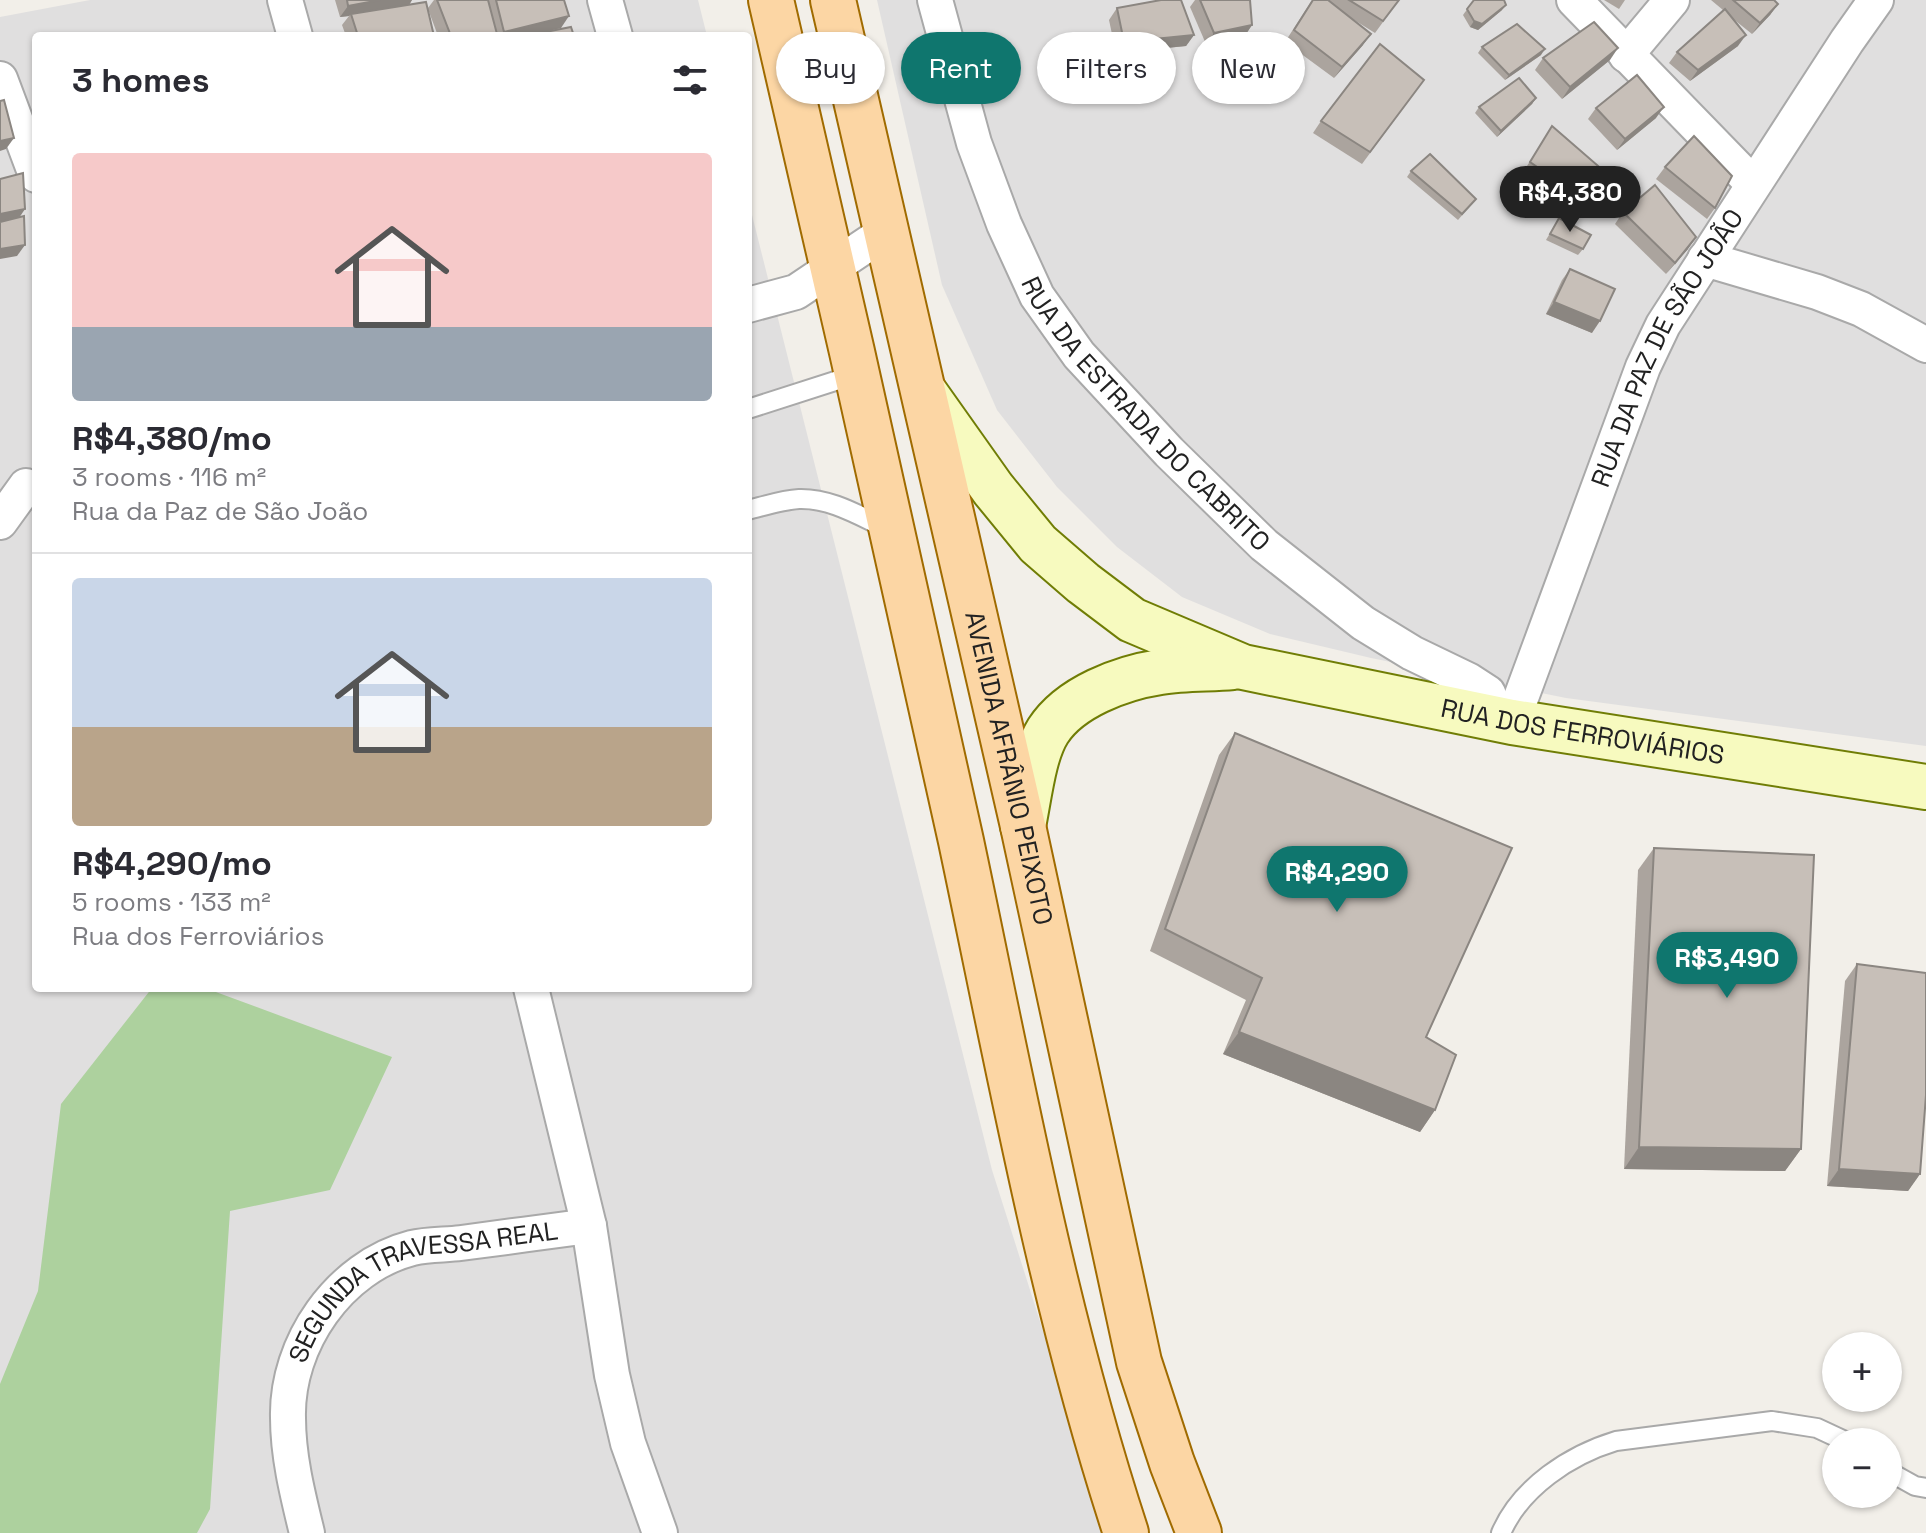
<!DOCTYPE html>
<html lang="en">
<head>
<meta charset="utf-8">
<style>
  body { margin:0; font-family:"Space Grotesk",sans-serif; background:#f2f2f3; color:#2b2b33; height:100vh; display:flex; flex-direction:column; font-size:30px; white-space:nowrap }
  * { box-sizing:border-box; margin:0 }
  p { font-size:26px; color:#7c7c81 }
  .icon { flex:none; width:44px; height:44px; fill:none; stroke:currentColor; stroke-width:2; stroke-linecap:round; stroke-linejoin:round }
  .map { position:relative; flex:1; overflow:hidden }
  .side { position:absolute; left:32px; top:32px; width:720px; height:960px; display:flex; flex-direction:column; background:#fff; border-radius:8px; box-shadow:0 2px 6px #0004 }
  .side>* { flex:none }
  .hud { position:absolute; left:776px; top:32px; width:760px; height:72px; display:flex; gap:16px }
  .controls { position:absolute; left:1822px; top:1332px; display:grid; gap:16px }
  .controls a { display:grid; place-items:center; width:80px; height:80px; border-radius:50%; background:#fff; box-shadow:0 2px 6px #0004; font-size:40px }
  .price { position:absolute; translate:-50% -68px; padding:0 18px; border-radius:28px; background:#0f766e; color:#fff; font-size:26px; line-height:52px; filter:drop-shadow(0 2px 4px #0008) }
  .price::after { content:''; position:absolute; left:50%; top:48px; width:24px; height:18px; margin-left:-12px; background:inherit; clip-path:polygon(0 0,100% 0,50% 100%) }
  .price.on { background:#222; color:#fff }
  ul { padding:0; list-style:none }
  li { display:grid; align-content:center; gap:16px; height:424px; padding:0 40px }
  li+li { border-top:2px solid #e1e1e2 }
  li span { display:grid; place-items:center; height:248px; border-radius:8px; color:#555 }
  li>.icon { margin-inline-start:auto }
  span .icon { width:144px; height:144px; fill:#fffc; stroke-width:1 }
  li b { font-size:34px }
  h2 { display:flex; justify-content:space-between; align-items:center; height:96px; padding:0 40px; font-size:34px }
  .pill { padding:0 28px; border-radius:36px; background:#fff; box-shadow:0 2px 6px #0004; font-size:28px; line-height:72px }
  .pill.on { background:#0f766e; color:#fff }
  .map>svg:first-child { display:block }
  .residential { fill:#e0dfdf }
  .forest { fill:#add19e }
  .lines { fill:none; stroke-linecap:round; stroke-linejoin:round }
  .service-casing { stroke:#a9a9a9; stroke-width:22 }
  .minor-casing { stroke:#a9a9a9; stroke-width:38 }
  .secondary-casing { stroke:#707d05; stroke-width:48 }
  .primary-casing { stroke:#a06b00; stroke-width:48 }
  .service { stroke:#fff; stroke-width:18 }
  .minor { stroke:#fff; stroke-width:34 }
  .secondary { stroke:#f7fabf; stroke-width:44 }
  .primary { stroke:#fcd6a4; stroke-width:44 }
  .wall { fill:#aba49e }
  .shaded-wall { fill:#8b8681 }
  .building { fill:#c7bfb8; stroke:#8b8681; stroke-width:2 }
  .labels { text-anchor:middle; stroke-width:7; stroke-linejoin:round; paint-order:stroke }
  .street-label { font-size:26px; fill:#222; stroke:#fff }
</style>
</head>
<body>
<div class="map">
<svg width="1926" height="1533" viewBox="0 0 1926 1533">
  <rect width="100%" height="100%" fill="#f2efe9"/>
  <!-- residential -->
  <g class="residential">
    <polygon points="90,0 698,0 707,36 36,36 36,988 748,988 748,199 992,1170 1107,1533 0,1533 0,17"/>
    <polygon points="877,0 1926,0 1926,746 1566,698 1371,658 1270,634 1182,597 1117,547 1057,487 997,410 942,285"/>
  </g>
  <!-- forest -->
  <polygon class="forest" points="152,988 205,988 392,1057 330,1190 230,1211 210,1509 197,1533 0,1533 0,1384 38,1291 61,1104"/>
  <g class="lines">
    <defs>
      <g id="service">
        <polyline points="748,409 857,374"/>
        <path d="M748,510C764,506 782,500 799,499C832,498 861,517 890,530"/>
        <polyline points="1888,1471 1915,1486 1926,1488"/>
        <path d="M1501,1533C1521,1487 1570,1455 1616,1441L1772,1421L1817,1428L1847,1442"/>
      </g>
      <g id="minor">
        <polyline points="285,0 295,36"/>
        <polyline points="605,0 615,36"/>
        <path id="s1" d="M935,0L974,143L1004,224L1037,296L1079,355L1169,452L1264,545L1363,623L1412,653L1468,680L1488,693L1498,719"/>
        <polyline points="1574,0 1753,184"/>
        <polyline points="1626,55 1672,0"/>
        <polyline points="0,79 36,175"/>
        <polyline points="1705,259 1817,292 1861,309 1926,345"/>
        <polyline points="748,305 796,292 887,231"/>
        <polyline points="0,522 26,486"/>
        <path id="s2" d="M1512,722L1643,367L1663,325L1847,41L1876,0"/>
        <polyline points="531,988 589,1226 612,1375 628,1443 660,1533"/>
        <path id="s3" d="M307,1533C298,1496 288,1457 288,1418C286,1344 339,1267 412,1248C428,1244 445,1245 461,1243C504,1237 546,1232 589,1226"/>
      </g>
      <g id="secondary">
        <path id="s4" d="M925,393L993,489L1038,544L1083,583L1132,620L1243,667L1512,722L1926,787"/>
        <path d="M1023,826C1029,798 1033,755 1048,731C1070,697 1121,678 1160,672C1183,668 1209,669 1233,667"/>
      </g>
      <g id="primary">
        <path d="M771,0C836,280 900,560 961,841C1010,1073 1052,1307 1126,1533"/>
        <path id="s5" d="M833,0L1023,826L1139,1362L1172,1463L1199,1533"/>
      </g>
    </defs>
    <!-- service casing -->
    <use href="#service" class="service-casing"/>
    <!-- minor casing -->
    <use href="#minor" class="minor-casing"/>
    <!-- secondary casing -->
    <use href="#secondary" class="secondary-casing"/>
    <!-- primary casing -->
    <use href="#primary" class="primary-casing"/>
    <!-- service -->
    <use href="#service" class="service"/>
    <!-- minor -->
    <use href="#minor" class="minor"/>
    <!-- secondary -->
    <use href="#secondary" class="secondary"/>
    <!-- primary -->
    <use href="#primary" class="primary"/>
  </g>
  <!-- wall -->
  <g class="wall">
    <polygon points="335,0 412,0 409,5 428,8 434,0 564,0 561,28 544,32 574,36 438,36 428,9 434,36 346,36 342,25 349,16 340,17"/>
    <polygon points="1195,0 1250,0 1252,25 1244,37 1206,44 1190,7"/>
    <polygon points="1312,0 1399,0 1375,33 1351,18 1363,45 1334,78 1285,42"/>
    <polygon points="1474,0 1502,10 1478,30 1470,27 1463,15"/>
    <polygon points="1604,0 1625,0 1619,9"/>
    <polygon points="1711,0 1774,0 1778,4 1770,15 1752,34 1732,18 1738,46 1690,81 1669,63 1677,52 1723,10"/>
    <polygon points="1117,8 1194,35 1186,46 1116,53 1109,20"/>
    <polygon points="1482,47 1541,55 1505,80 1478,53"/>
    <polygon points="1543,58 1610,60 1562,99 1535,70"/>
    <polygon points="1424,80 1362,164 1313,133 1321,121"/>
    <polygon points="1536,98 1532,104 1497,137 1475,113 1479,107"/>
    <polygon points="1596,108 1656,118 1617,150 1588,119"/>
    <polygon points="1552,126 1612,178 1604,190 1581,214 1522,174"/>
    <polygon points="1665,167 1715,208 1707,219 1656,179"/>
    <polygon points="1411,171 1476,199 1458,220 1407,177"/>
    <polygon points="1623,212 1688,249 1666,274 1615,224"/>
    <polygon points="1559,218 1583,249 1578,255 1546,240"/>
    <polygon points="1570,269 1592,333 1546,314 1562,280"/>
    <polygon points="1235,733 1426,1037 1435,1110 1420,1132 1223,1054 1246,1000 1150,951 1219,755"/>
    <polygon points="1654,848 1801,1149 1785,1171 1624,1169 1638,870"/>
    <polygon points="1857,964 1920,1174 1908,1191 1827,1186 1845,981"/>
  </g>
  <!-- shaded-wall -->
  <g class="shaded-wall">
    <polygon points="380,0 412,0 409,5 351,14 349,16 340,17 348,6"/>
    <polygon points="1778,4 1770,15 1752,34 1760,23"/>
    <polygon points="1506,5 1502,10 1478,30 1470,27 1474,21"/>
    <polygon points="569,16 561,28 528,36 501,36 504,32"/>
    <polygon points="1252,25 1244,37 1206,44 1214,33"/>
    <polygon points="1371,34 1363,45 1334,78 1342,67"/>
    <polygon points="1194,35 1186,46 1116,53 1124,42"/>
    <polygon points="1746,35 1738,46 1690,81 1698,70"/>
    <polygon points="1618,48 1610,60 1562,99 1570,87"/>
    <polygon points="1545,49 1541,55 1505,80 1509,75"/>
    <polygon points="1536,98 1532,104 1497,137 1501,131"/>
    <polygon points="1664,107 1656,118 1617,150 1625,139"/>
    <polygon points="14,138 6,149 0,151 0,141"/>
    <polygon points="1612,178 1604,190 1581,214 1589,203"/>
    <polygon points="25,209 17,221 0,224 0,214"/>
    <polygon points="1696,237 1688,249 1666,274 1675,263"/>
    <polygon points="25,245 17,256 0,259 0,249"/>
    <polygon points="1554,302 1600,321 1592,333 1546,314"/>
    <polygon points="1239,1032 1435,1110 1420,1132 1223,1054"/>
    <polygon points="1639,1147 1801,1149 1785,1171 1624,1169"/>
    <polygon points="1839,1169 1920,1174 1908,1191 1827,1186"/>
  </g>
  <!-- building -->
  <g class="building">
    <polygon points="347,0 380,0 348,6"/>
    <polygon points="437,0 488,0 497,34 490,36 451,36"/>
    <polygon points="496,0 564,0 569,16 504,32"/>
    <polygon points="1161,0 1181,0 1194,35 1124,42 1117,8"/>
    <polygon points="1200,0 1250,0 1252,25 1214,33"/>
    <polygon points="1313,0 1328,0 1371,34 1342,67 1294,30"/>
    <polygon points="1349,0 1399,0 1383,21"/>
    <polygon points="1474,0 1504,0 1506,5 1482,24 1474,21 1467,9"/>
    <polygon points="1733,0 1774,0 1778,4 1760,23"/>
    <polygon points="426,2 434,36 358,36 351,14"/>
    <polygon points="1725,9 1746,35 1698,70 1677,52"/>
    <polygon points="1594,22 1618,48 1570,87 1543,58"/>
    <polygon points="1517,24 1545,49 1509,75 1482,47"/>
    <polygon points="571,27 574,36 525,36"/>
    <polygon points="1380,44 1424,80 1370,152 1321,121"/>
    <polygon points="1637,75 1664,107 1625,139 1596,108"/>
    <polygon points="1519,78 1536,98 1501,131 1479,107"/>
    <polygon points="4,100 14,138 0,141 0,101"/>
    <polygon points="1552,126 1612,178 1589,203 1530,162"/>
    <polygon points="1694,136 1732,176 1715,208 1665,167"/>
    <polygon points="1430,154 1476,199 1462,214 1411,171"/>
    <polygon points="23,173 25,209 0,214 0,179"/>
    <polygon points="1655,185 1696,237 1675,263 1623,212"/>
    <polygon points="24,216 25,245 0,249 0,222"/>
    <polygon points="1559,218 1591,235 1583,249 1550,234"/>
    <polygon points="1570,269 1615,289 1600,321 1554,302"/>
    <polygon points="1235,733 1512,848 1426,1037 1456,1055 1435,1110 1239,1032 1262,978 1165,929"/>
    <polygon points="1654,848 1814,855 1801,1149 1639,1147"/>
    <polygon points="1857,964 1926,973 1926,1095 1920,1174 1839,1169"/>
  </g>
  <g class="labels">
    <!-- street labels -->
    <g class="street-label">
      <text dy="9" stroke="none"><textPath href="#s2" startOffset="406">RUA DA PAZ DE SÃO JOÃO</textPath></text>
      <text dy="9" stroke="none"><textPath href="#s1" startOffset="474">RUA DA ESTRADA DO CABRITO</textPath></text>
      <text dy="9" stroke="none"><textPath href="#s4" startOffset="776">RUA DOS FERROVIÁRIOS</textPath></text>
      <text dy="9" stroke="none"><textPath href="#s5" startOffset="788">AVENIDA AFRÂNIO PEIXOTO</textPath></text>
      <text dy="9" stroke="none"><textPath href="#s3" startOffset="332">SEGUNDA TRAVESSA REAL</textPath></text>
    </g>
  </g>
</svg>
<div class="controls">
<a>+</a>
<a>−</a>
</div>
<b class="price on" style="left:1570px;top:234px">R$4,380</b>
<b class="price" style="left:1337px;top:914px">R$4,290</b>
<b class="price" style="left:1727px;top:1000px">R$3,490</b>
<div class="hud">
<a class="pill">Buy</a>
<a class="pill on">Rent</a>
<a class="pill">Filters</a>
<a class="pill">New</a>
</div>
<section class="side">
<h2>3 homes<svg class="icon" aria-label="filters" viewBox="0 0 24 24"><path d="M4 7h16M4 17h16"/><circle cx="9" cy="7" r="2"/><circle cx="15" cy="17" r="2"/></svg></h2>
<ul>
<li><span style="background:linear-gradient(#f6c9c9 70%,#9aa5b1 0)"><svg class="icon" aria-label="home" viewBox="0 0 24 24"><path d="M3 11l9-7 9 7M6 9v11h12V9"/></svg></span><div><b>R$4,380/mo</b><p>3 rooms · 116 m²</p><p>Rua da Paz de São João</p></div></li>
<li><span style="background:linear-gradient(#c9d6e8 60%,#b9a48a 0)"><svg class="icon" aria-label="home" viewBox="0 0 24 24"><path d="M3 11l9-7 9 7M6 9v11h12V9"/></svg></span><div><b>R$4,290/mo</b><p>5 rooms · 133 m²</p><p>Rua dos Ferroviários</p></div></li>
</ul>
</section>
</div>
</body>
</html>
